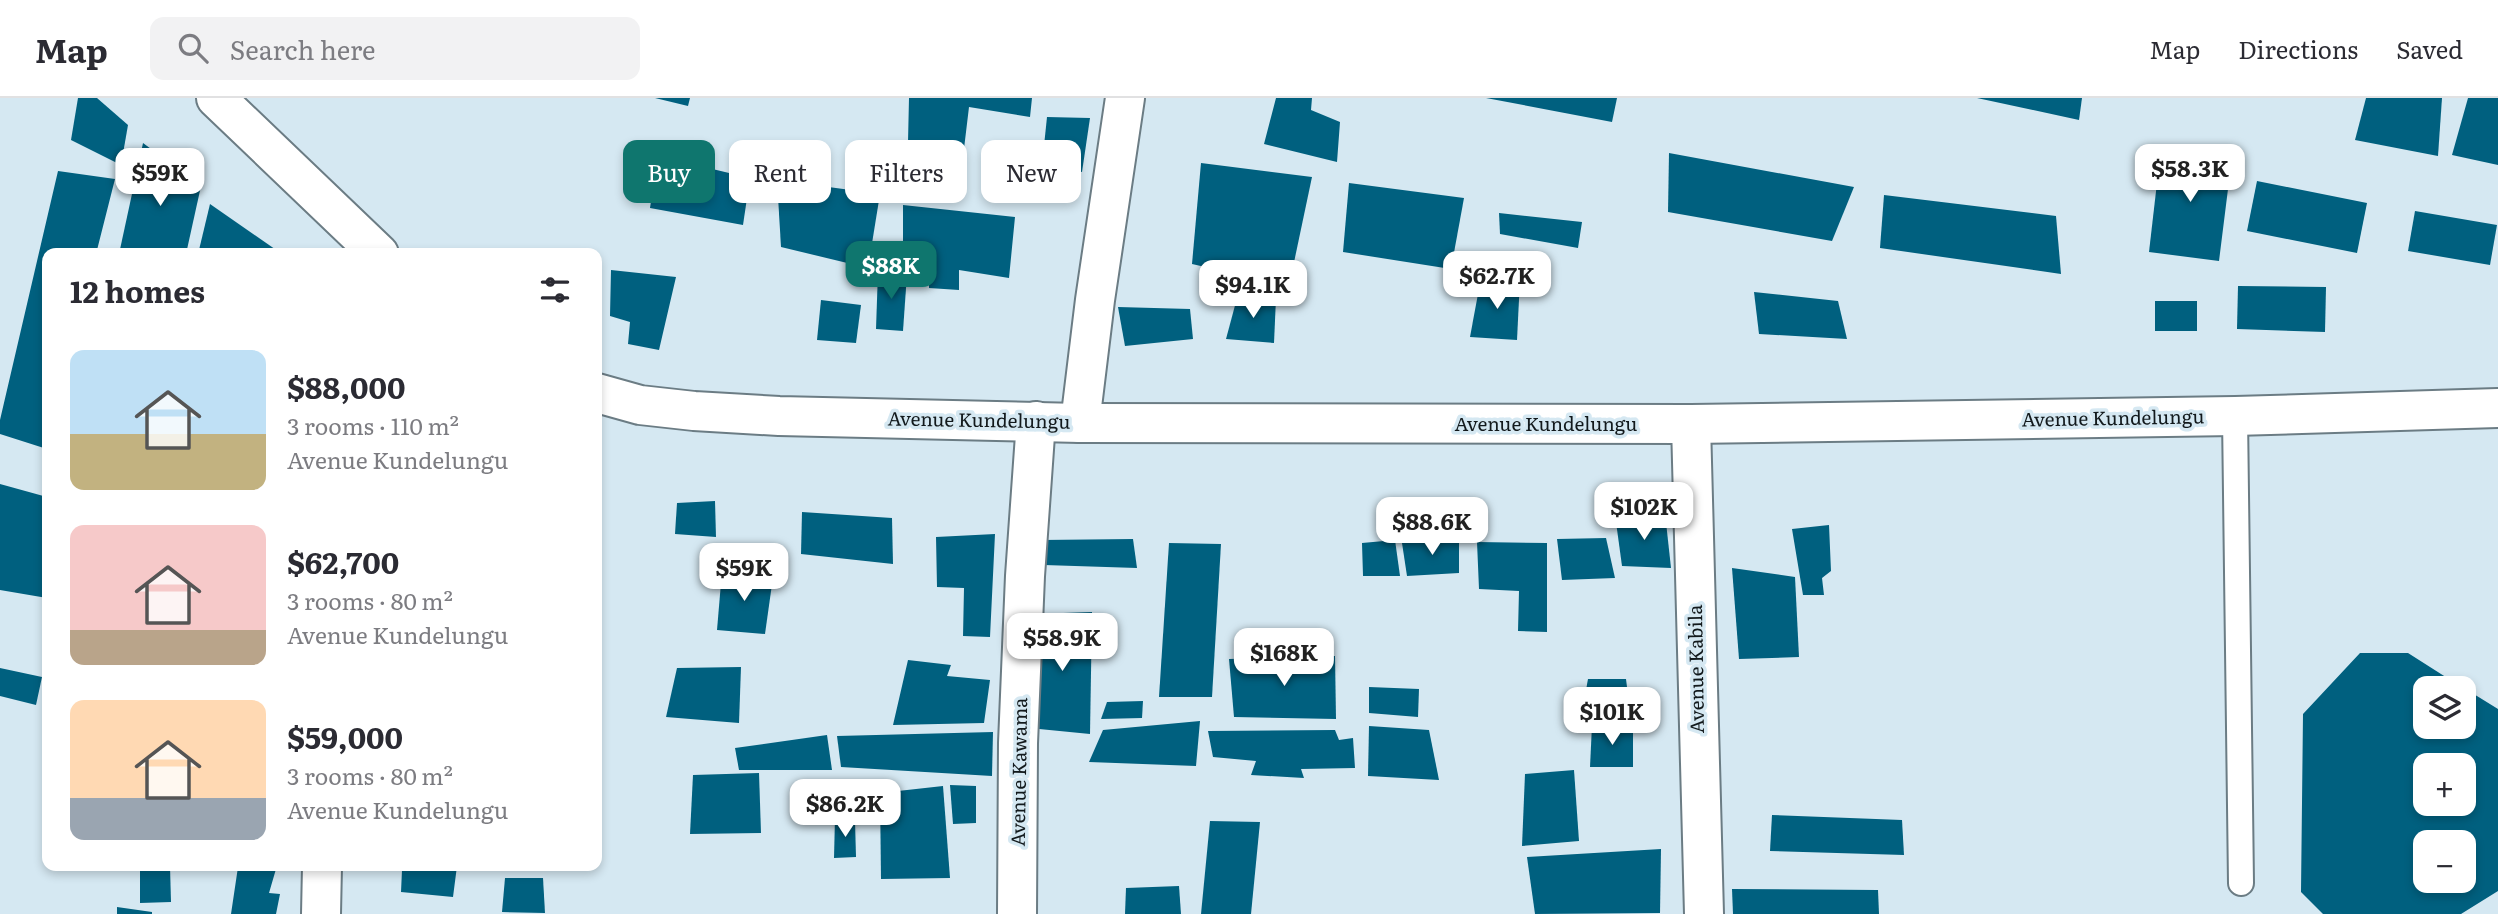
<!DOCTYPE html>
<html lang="en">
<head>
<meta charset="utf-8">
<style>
  body { margin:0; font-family:Literata,serif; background:#f2f2f3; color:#2b2b33; height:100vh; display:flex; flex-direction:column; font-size:26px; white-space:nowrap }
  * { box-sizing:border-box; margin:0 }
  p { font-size:23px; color:#7c7c81 }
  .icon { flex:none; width:38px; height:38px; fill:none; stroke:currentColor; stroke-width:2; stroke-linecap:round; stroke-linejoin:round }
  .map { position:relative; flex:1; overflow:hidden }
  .panel { position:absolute; left:42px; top:150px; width:560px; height:623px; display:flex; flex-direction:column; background:#fff; border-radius:14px; box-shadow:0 4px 10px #0003 }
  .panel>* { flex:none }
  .banner { position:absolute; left:623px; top:42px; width:665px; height:63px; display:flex; gap:14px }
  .controls { position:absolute; left:2413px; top:578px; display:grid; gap:14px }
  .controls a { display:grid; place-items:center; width:63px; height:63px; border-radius:14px; background:#fff; box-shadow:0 4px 10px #0003; font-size:35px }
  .price { position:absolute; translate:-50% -60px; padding:0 16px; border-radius:14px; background:#fff; color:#222; font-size:23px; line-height:46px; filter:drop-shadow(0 2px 4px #0008) }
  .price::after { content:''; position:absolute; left:50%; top:42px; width:21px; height:16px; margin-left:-10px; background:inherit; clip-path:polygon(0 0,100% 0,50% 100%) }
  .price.current { background:#0f766e; color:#fff }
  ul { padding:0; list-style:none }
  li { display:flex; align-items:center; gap:21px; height:175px; padding:0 28px }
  li span { display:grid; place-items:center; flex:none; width:196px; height:140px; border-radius:14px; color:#555 }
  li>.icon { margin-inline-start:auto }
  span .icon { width:84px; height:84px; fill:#fffc; stroke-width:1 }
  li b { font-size:30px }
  h2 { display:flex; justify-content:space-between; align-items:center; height:84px; padding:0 28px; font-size:30px }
  .tag { padding:0 24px; border-radius:14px; background:#fff; box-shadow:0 4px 10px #0003; font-size:24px; line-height:63px }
  .tag.current { background:#0f766e; color:#fff }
  header { display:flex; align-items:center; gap:42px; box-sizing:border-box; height:98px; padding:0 35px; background:#fff; border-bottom:2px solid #e1e1e2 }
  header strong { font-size:33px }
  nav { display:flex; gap:38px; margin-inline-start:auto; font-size:24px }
  .search { width:490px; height:63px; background:#f2f2f3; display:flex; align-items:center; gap:18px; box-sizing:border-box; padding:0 24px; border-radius:14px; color:#7c7c81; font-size:26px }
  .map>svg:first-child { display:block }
  .building { fill:#00607f; fill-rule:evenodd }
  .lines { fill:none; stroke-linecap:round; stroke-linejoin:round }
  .service-casing { stroke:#6b7c84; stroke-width:28 }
  .minor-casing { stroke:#6b7c84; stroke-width:42 }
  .tertiary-casing { stroke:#6b7c84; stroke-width:42 }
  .service { stroke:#fff; stroke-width:24 }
  .minor { stroke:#fff; stroke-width:38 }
  .tertiary { stroke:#fff; stroke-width:38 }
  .labels { text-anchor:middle; stroke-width:7; stroke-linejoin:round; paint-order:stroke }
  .street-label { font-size:19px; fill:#12191c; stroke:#d5e8f2 }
</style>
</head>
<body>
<header>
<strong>Map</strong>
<div class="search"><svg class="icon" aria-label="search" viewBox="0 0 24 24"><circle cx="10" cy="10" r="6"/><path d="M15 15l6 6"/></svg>Search here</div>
<nav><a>Map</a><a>Directions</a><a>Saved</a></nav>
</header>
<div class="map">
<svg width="2498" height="816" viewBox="0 0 2498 816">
  <rect width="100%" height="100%" fill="#d5e8f2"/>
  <!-- building -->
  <g class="building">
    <polygon points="78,0 97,0 128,27 121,67 71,42"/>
    <polygon points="655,0 690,0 688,8"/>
    <polygon points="909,0 1032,0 1030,19 969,9 963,59 908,44"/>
    <polygon points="1276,0 1312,0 1311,12 1340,24 1337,64 1264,46"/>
    <polygon points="1486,0 1617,0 1612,24"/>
    <polygon points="1977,0 2082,0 2079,22"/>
    <polygon points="2366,0 2442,0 2438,58 2355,42"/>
    <polygon points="2468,0 2498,0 2498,67 2452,57"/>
    <polygon points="1047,19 1090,20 1082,74 1042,67"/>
    <polygon points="143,45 201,88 186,156 119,156"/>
    <polygon points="2161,50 2232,59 2219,163 2149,154"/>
    <polygon points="1669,55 1854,89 1832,143 1668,114"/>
    <polygon points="658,58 750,80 743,127 650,110"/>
    <polygon points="1201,65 1312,79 1289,188 1192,166"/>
    <polygon points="58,73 115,81 96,156 47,156 47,351 0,336 0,322"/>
    <polygon points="777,82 880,96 868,170 781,149"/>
    <polygon points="2257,83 2367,105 2357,155 2247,133"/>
    <polygon points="1349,85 1464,100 1451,171 1343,154"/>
    <polygon points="1884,97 2056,118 2061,176 1880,150"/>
    <polygon points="210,106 282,156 207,156 199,152"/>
    <polygon points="903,107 1015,119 1009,180 959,172 959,192 929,190 929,163 903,156"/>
    <polygon points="2415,113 2497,127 2490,167 2408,153"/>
    <polygon points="1499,115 1582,124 1578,150 1500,136"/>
    <polygon points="611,172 676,179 659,252 628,246 630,224 610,218"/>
    <polygon points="878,173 907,176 903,233 876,231"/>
    <polygon points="1520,181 1517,242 1470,239 1480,185"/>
    <polygon points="2238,188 2326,189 2325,234 2237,231"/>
    <polygon points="1754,194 1838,203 1847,241 1759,236"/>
    <polygon points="1237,200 1276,200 1274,245 1226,241"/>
    <polygon points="821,202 861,207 856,245 817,242"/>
    <rect x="2155" y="203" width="42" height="30"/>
    <polygon points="1118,209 1190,211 1193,241 1125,248"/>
    <polygon points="0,386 47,399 47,500 0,492"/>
    <polygon points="715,403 716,439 675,436 677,405"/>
    <polygon points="802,414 892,420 893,466 801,456"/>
    <polygon points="1665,415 1671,470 1622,468 1616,424"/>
    <polygon points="1829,427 1831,473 1822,480 1824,497 1803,497 1792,431"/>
    <polygon points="995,436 990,539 963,538 964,490 937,489 936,439"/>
    <polygon points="1459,440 1459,475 1407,478 1402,445"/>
    <polygon points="1606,440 1615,480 1562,482 1557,441"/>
    <polygon points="1133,441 1137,470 1044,467 1041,442"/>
    <polygon points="1395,442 1400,478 1363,478 1362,445"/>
    <polygon points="1477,444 1547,445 1547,534 1518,533 1519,493 1479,491"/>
    <polygon points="1169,445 1221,446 1212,599 1159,599"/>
    <polygon points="1732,470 1795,479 1799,559 1739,561"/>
    <polygon points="722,473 773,479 765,536 717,532"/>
    <polygon points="1092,514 1090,636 1029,630 1035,516"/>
    <path d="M2360,555H2408L2463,590H2426V628H2464V590L2498,611V793L2461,816H2323L2301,794L2303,616ZM2426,667H2464V705H2426ZM2426,744H2464V782H2426Z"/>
    <polygon points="1335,558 1336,621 1234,619 1229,561"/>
    <polygon points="908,562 951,567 947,578 990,582 984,625 893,627"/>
    <polygon points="741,569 739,625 666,619 677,570"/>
    <polygon points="0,570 42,579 36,607 0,598"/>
    <polygon points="1588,581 1626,581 1629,605 1584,603"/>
    <polygon points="1369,589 1419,591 1418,619 1369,615"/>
    <polygon points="1143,603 1142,620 1101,621 1107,604"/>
    <polygon points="1200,623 1196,668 1089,664 1103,632"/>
    <polygon points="1592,627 1633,629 1633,669 1590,669"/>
    <polygon points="1369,628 1429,632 1439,682 1368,678"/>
    <polygon points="1335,632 1339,642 1353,640 1355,670 1301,671 1304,680 1251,677 1256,663 1213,659 1208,633"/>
    <polygon points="993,634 992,678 841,669 837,638"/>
    <polygon points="827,637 832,672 739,672 735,650"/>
    <polygon points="1574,672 1579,743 1522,748 1525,676"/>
    <polygon points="759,675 761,735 690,736 693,677"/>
    <polygon points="950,687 976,688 976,725 953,726"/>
    <polygon points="943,688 950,780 881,781 880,695"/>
    <polygon points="1772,717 1902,722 1904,757 1770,753"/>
    <polygon points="835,720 855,723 856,759 834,760"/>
    <polygon points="1210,723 1260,724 1251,816 1201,816"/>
    <polygon points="1661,751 1660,815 1535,816 1527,759"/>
    <polygon points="140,768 170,768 171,804 140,805"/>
    <polygon points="381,768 457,768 453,799 401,794 402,772 381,770"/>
    <polygon points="238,769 276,771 269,795 280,796 276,816 231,816"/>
    <polygon points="505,780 543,780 545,815 502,814"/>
    <polygon points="1179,788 1181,816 1125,816 1126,790"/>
    <polygon points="1732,791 1878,792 1879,816 1733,816"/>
    <polygon points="117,809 152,814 152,816 117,816"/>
  </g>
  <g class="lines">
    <defs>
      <polyline id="service" points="2235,318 2241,785"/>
      <g id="minor">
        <polyline points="1080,325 1095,202 1125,0"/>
        <polyline points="1691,326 1704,816"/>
        <polyline points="321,816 322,768"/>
        <polyline points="1017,816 1018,645 1025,478 1036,323"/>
      </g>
      <g id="tertiary">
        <polyline points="216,0 379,156"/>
        <polyline points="597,295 640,307 694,313 779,318 1080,325 1691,326 2235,318 2498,310"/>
      </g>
    </defs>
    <!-- service casing -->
    <use href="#service" class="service-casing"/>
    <!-- minor casing -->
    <use href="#minor" class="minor-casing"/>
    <!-- tertiary casing -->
    <use href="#tertiary" class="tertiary-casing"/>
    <!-- service -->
    <use href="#service" class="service"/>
    <!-- minor -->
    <use href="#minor" class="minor"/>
    <!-- tertiary -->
    <use href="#tertiary" class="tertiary"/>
  </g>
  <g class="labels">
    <!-- street labels -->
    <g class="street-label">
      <text transform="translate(2113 320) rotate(-1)" y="7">Avenue Kundelungu</text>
      <text transform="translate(979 322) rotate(1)" y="7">Avenue Kundelungu</text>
      <text x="1546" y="333">Avenue Kundelungu</text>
      <text transform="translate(1696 571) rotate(-91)" y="7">Avenue Kabila</text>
      <text transform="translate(1019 674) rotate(-89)" y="7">Avenue Kawama</text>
    </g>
  </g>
</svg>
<div class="controls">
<a><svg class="icon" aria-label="layers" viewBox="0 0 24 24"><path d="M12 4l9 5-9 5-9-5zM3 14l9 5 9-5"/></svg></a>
<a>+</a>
<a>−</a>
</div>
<b class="price" style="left:2190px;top:106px">$58.3K</b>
<b class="price" style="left:160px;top:110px">$59K</b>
<b class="price current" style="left:891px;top:203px">$88K</b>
<b class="price" style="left:1497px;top:213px">$62.7K</b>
<b class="price" style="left:1253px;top:222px">$94.1K</b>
<b class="price" style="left:1644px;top:444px">$102K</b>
<b class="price" style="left:1432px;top:459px">$88.6K</b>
<b class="price" style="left:744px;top:505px">$59K</b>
<b class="price" style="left:1062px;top:575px">$58.9K</b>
<b class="price" style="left:1284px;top:590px">$168K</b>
<b class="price" style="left:1612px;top:649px">$101K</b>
<b class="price" style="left:845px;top:741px">$86.2K</b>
<div class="banner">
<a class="tag current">Buy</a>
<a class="tag">Rent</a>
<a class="tag">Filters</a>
<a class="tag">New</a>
</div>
<section class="panel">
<h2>12 homes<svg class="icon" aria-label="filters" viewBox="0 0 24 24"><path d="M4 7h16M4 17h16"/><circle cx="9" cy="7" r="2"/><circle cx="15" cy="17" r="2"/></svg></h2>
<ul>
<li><span style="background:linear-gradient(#bfe0f5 60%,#c2b280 0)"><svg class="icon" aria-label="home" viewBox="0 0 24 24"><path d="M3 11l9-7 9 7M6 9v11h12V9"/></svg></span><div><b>$88,000</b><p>3 rooms · 110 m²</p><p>Avenue Kundelungu</p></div></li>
<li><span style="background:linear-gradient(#f6c9c9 75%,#b9a48a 0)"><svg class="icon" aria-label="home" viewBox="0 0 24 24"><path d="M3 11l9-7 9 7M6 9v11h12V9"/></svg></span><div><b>$62,700</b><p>3 rooms · 80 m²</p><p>Avenue Kundelungu</p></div></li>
<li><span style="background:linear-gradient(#ffd9b3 70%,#9aa5b1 0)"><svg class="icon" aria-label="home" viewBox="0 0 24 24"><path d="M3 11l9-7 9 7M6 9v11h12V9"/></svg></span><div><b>$59,000</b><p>3 rooms · 80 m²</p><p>Avenue Kundelungu</p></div></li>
</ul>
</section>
</div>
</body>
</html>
